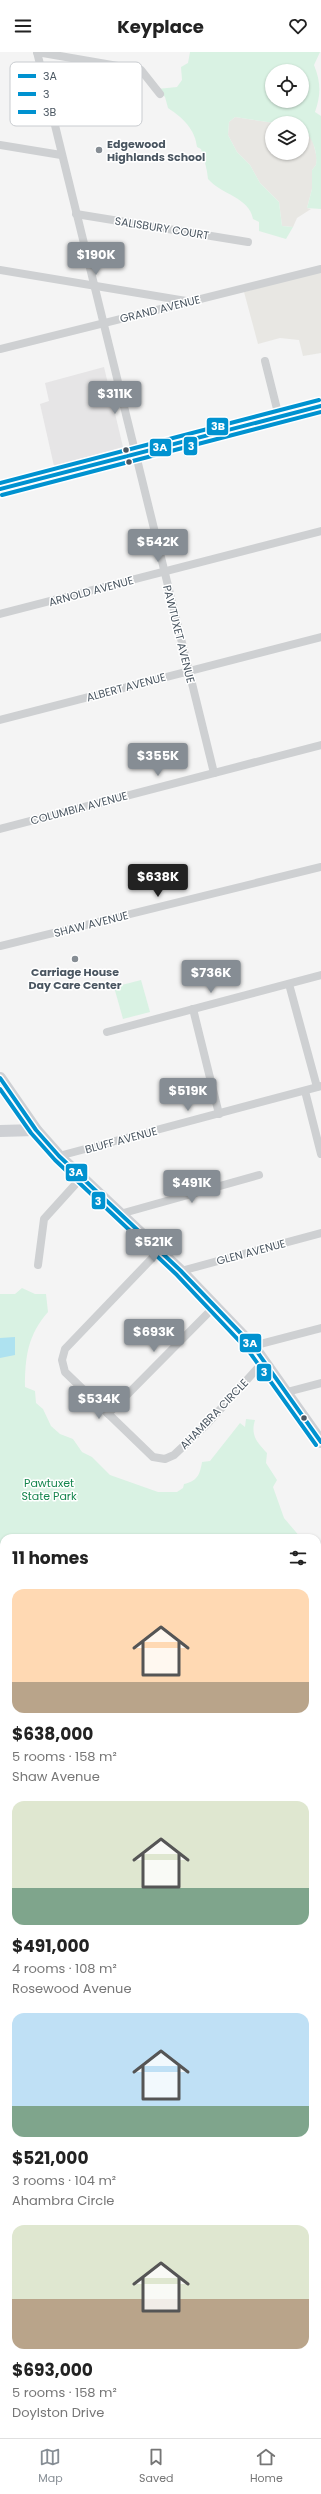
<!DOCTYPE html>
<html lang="en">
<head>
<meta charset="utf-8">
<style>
  body { margin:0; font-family:Poppins,sans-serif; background:#f2f2f2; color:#222; height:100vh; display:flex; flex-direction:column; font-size:15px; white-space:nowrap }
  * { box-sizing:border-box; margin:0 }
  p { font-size:13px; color:#767676 }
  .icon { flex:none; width:22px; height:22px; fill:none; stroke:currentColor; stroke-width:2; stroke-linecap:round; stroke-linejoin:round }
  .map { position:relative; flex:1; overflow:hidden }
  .sheet { position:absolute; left:0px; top:1482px; width:321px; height:904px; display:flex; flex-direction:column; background:#fff; border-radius:12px 12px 0 0; box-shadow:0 1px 3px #0004 }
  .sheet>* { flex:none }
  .fabs { position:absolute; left:265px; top:12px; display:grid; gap:8px }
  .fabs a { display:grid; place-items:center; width:44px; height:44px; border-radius:50%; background:#fff; box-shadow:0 1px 3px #0004; font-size:20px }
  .price { position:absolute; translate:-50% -34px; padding:0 9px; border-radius:4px; background:#868d94; color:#fff; font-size:13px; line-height:26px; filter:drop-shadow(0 1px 2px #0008) }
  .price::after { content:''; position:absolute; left:50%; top:24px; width:12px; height:9px; margin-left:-6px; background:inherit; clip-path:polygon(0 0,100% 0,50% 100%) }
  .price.on { background:#222; color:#fff }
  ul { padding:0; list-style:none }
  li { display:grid; align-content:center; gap:8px; height:212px; padding:0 12px }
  li span { display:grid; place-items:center; height:124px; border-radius:12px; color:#555 }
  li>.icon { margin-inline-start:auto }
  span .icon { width:72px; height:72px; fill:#fffc; stroke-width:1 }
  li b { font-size:17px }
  h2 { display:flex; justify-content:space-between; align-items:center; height:48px; padding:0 12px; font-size:17px }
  header { display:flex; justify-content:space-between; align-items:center; height:52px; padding:0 12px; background:#fff; font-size:18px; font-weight:700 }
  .menu { display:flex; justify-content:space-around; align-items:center; height:56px; border-top:1px solid #e0e0e0; background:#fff; font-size:11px; color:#767676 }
  .menu a { display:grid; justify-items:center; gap:2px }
  .menu .on { color:#868d94 }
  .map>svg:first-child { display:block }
  .commercial { fill:#e8e7e3 }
  .education { fill:#e6e5e6 }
  .green { fill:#d9f2e3; fill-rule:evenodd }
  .water { fill:#aee2f0 }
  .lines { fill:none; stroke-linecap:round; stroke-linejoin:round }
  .street { stroke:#ced0d2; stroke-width:8 }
  .secondary { stroke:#ced0d4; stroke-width:12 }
  .primary { stroke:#caced1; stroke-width:13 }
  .bus-1-casing { stroke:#fff; stroke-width:7 }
  .bus-2-casing { stroke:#fff; stroke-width:7 }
  .bus-3-casing { stroke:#fff; stroke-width:7 }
  .bus-1 { stroke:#0092d0; stroke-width:4 }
  .bus-2 { stroke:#0092d0; stroke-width:4 }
  .bus-3 { stroke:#0092d0; stroke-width:4 }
  .poi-dot { fill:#868d94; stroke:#fff; stroke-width:1.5 }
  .bus-dot { fill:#4a5661; stroke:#fff; stroke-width:1.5 }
  .labels { text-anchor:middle; stroke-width:3; stroke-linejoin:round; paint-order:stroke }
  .poi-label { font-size:11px; font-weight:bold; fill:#4a5661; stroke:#fff; text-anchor:start }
  .street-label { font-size:11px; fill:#4a5661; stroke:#fff }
  .park-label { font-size:11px; fill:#17864f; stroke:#fff }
  .key { fill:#fff; stroke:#c9ccd0; stroke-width:1 }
  .key-label { font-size:11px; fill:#4a5661 }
  .line-badge { stroke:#fff; stroke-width:1.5 }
  .badge-label { font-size:11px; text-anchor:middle; font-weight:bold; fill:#fff }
</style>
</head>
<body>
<header><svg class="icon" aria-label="menu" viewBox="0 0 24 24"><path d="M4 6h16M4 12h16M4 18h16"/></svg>Keyplace<svg class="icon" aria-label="heart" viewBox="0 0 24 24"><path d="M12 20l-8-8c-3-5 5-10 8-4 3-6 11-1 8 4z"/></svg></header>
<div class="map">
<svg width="321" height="2386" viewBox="0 0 321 2386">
  <rect width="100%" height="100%" fill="#f4f4f4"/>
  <!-- commercial -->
  <g class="commercial">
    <polygon points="235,65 274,71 272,71 272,101 302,101 302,75 312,86 317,106 316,113 312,118 312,137 307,156 311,157 297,166 293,175 282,174 279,150 260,131 250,113 237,100 228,83 229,70"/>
    <polygon points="321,219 321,301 303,304 299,288 280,286 258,292 244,240"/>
  </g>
  <!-- education -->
  <polygon class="education" points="104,315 123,395 54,414 40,352 49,349 45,331"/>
  <!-- green -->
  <g class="green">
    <path d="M190,0H320L314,13C321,30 321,43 315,60L321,64V157L307,156L312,137V118L316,113C318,99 312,85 302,75V71H274L235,65L229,70L228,83L237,100L250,113L260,131L279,150L282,174L293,175L286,187L259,179V170L253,167C249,145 222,143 208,127C207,116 204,107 201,97L197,95C195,77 183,66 168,56L165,45L157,37L177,35L182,28L181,15L188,11ZM272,19H302V49H272Z"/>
    <polygon points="141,928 150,960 123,967 114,935"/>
    <path d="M22,1236L35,1242H46L48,1260C28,1283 25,1304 25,1335L35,1339L36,1351L43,1357L51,1374L60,1382L73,1387L82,1400L92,1405L110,1423L158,1440H177L183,1436L184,1432C197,1429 200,1423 202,1410L210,1409L240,1371L245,1375L246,1367L255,1368C250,1384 258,1391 267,1401L266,1411L277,1428L273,1435L284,1466L301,1486H4V1802L0,1800V1242H15Z"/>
    <polygon points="321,1493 321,1541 317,1545 317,1494"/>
    <polygon points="321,1751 321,1790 317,1791 317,1752"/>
    <polygon points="0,1830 4,1832 4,2065 2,2067 0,2066"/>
    <polygon points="317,2196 321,2198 321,2227 317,2226"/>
    <polygon points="4,2242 4,2382 86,2382 86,2386 0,2386 0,2243"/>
    <polygon points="317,2265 321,2267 321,2344 317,2342"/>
    <polygon points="150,2382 269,2382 268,2386 145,2386"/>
  </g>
  <!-- water -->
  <g class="water">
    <polygon points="15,1285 15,1303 0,1306 0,1286"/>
    <polygon points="0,1800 4,1802 4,1832 0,1830"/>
    <polygon points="317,2226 321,2227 321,2267 317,2265"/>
  </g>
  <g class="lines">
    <!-- street -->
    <g class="street">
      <polyline points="37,0 214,721"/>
      <polyline points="37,0 141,18 160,42"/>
      <polyline points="0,93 61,103"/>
      <polyline points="76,162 248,190"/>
      <polyline points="0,218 186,249"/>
      <polyline points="0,297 321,217"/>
      <polyline points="265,309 279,365"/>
      <polyline points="0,562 321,479"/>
      <polyline points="0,668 321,585"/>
      <polyline points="0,777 321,693"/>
      <polyline points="0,894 321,815"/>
      <polyline points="289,932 317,1035"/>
      <polyline points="193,957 219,1062"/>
      <polyline points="107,980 321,923"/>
      <polyline points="305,1039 321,1102"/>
      <polyline points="59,1104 321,1034"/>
      <polyline points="120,1162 259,1123"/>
      <polyline points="159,1199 65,1297 62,1308 65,1320 153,1405 165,1407 174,1403 207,1372 264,1309"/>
      <polyline points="38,1213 44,1167 82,1125"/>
      <polyline points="181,1219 321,1181"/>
      <polyline points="253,1294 321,1276"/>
      <polyline points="287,1340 321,1331"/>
      <polyline points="108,1362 215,1254"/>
      <polyline points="317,1545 321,1541"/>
      <polyline points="317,1703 321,1703"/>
      <polyline points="317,1790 321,1789"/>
      <polyline points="317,1924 321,1924"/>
      <polyline points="317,1986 321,1986"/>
      <polyline points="317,2060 321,2060"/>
      <polyline points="317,2159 321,2160"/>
      <polyline points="0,2212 4,2212"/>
      <polyline points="85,2382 86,2386"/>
    </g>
    <!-- secondary -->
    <g class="secondary">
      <polyline points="0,1026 36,1078 59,1104 181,1219 253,1294 321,1390"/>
      <polyline points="0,1079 36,1078"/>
    </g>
    <!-- primary -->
    <polyline class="primary" points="0,437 321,354"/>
    <defs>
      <g id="bus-1">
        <polyline points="0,437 321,354"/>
        <polyline points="0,1026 36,1078 59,1104 181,1219 253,1294 321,1390"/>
      </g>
      <g id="bus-2">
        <polyline points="2,443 321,360"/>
        <polyline points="0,1037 31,1081 55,1108 177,1223 248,1298 316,1393"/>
      </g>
      <polyline id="bus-3" points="0,431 319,348"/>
    </defs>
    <!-- bus-1 casing -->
    <use href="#bus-1" class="bus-1-casing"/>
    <!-- bus-2 casing -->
    <use href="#bus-2" class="bus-2-casing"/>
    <!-- bus-3 casing -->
    <use href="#bus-3" class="bus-3-casing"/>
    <!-- bus-1 -->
    <use href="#bus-1" class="bus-1"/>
    <!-- bus-2 -->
    <use href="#bus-2" class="bus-2"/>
    <!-- bus-3 -->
    <use href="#bus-3" class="bus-3"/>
  </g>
  <!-- markers -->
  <g class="poi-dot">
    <circle cx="99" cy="98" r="4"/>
    <circle cx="75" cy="907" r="4"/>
  </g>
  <g class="bus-dot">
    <circle cx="126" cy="398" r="3.5"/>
    <circle cx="129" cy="410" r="3.5"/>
    <circle cx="304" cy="1366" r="3.5"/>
  </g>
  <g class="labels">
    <!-- poi labels -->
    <g class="poi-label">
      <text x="107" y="96">Edgewood<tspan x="107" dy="13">Highlands School</tspan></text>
      <text x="75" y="924" text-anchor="middle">Carriage House<tspan x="75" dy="13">Day Care Center</tspan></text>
    </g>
    <!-- street labels -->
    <g class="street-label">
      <text transform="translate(162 176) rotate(9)" y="4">SALISBURY COURT</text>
      <text transform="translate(160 257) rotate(-14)" y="4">GRAND AVENUE</text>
      <text transform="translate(91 539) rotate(-15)" y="4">ARNOLD AVENUE</text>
      <text transform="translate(179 582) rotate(76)" y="4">PAWTUXET AVENUE</text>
      <text transform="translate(126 635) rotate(-15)" y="4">ALBERT AVENUE</text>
      <text transform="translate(79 756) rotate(-15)" y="4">COLUMBIA AVENUE</text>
      <text transform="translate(91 872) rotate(-14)" y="4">SHAW AVENUE</text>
      <text transform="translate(121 1088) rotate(-15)" y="4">BLUFF AVENUE</text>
      <text transform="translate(251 1200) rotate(-15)" y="4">GLEN AVENUE</text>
      <text transform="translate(214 1362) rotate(-46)" y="4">AHAMBRA CIRCLE</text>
    </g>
    <!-- park labels -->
    <g class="park-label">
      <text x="49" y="1435">Pawtuxet<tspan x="49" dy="13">State Park</tspan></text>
    </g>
  </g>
  <!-- legend -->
  <rect x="10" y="10" width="132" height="64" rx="6" class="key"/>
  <rect x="18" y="22" width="18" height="4" fill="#0092d0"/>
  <rect x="18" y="40" width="18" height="4" fill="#0092d0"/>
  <rect x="18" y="58" width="18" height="4" fill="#0092d0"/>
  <g class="key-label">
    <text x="43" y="28">3A</text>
    <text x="43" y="46">3</text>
    <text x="43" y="64">3B</text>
  </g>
  <g class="line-badge">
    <rect x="206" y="365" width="23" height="19" rx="4" fill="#0092d0"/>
    <rect x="183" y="384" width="15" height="20" rx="4" fill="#0092d0"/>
    <rect x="149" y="386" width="23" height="19" rx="4" fill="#0092d0"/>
    <rect x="65" y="1111" width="23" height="19" rx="4" fill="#0092d0"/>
    <rect x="91" y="1139" width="15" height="19" rx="4" fill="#0092d0"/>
    <rect x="239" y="1281" width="23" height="20" rx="4" fill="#0092d0"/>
    <rect x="256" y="1311" width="16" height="19" rx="4" fill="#0092d0"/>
  </g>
  <g class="badge-label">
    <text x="218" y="378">3B</text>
    <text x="191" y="398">3</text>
    <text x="160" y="399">3A</text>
    <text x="76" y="1124">3A</text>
    <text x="98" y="1153">3</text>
    <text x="250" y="1295">3A</text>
    <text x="264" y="1324">3</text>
  </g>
</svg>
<div class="fabs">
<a><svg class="icon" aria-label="locate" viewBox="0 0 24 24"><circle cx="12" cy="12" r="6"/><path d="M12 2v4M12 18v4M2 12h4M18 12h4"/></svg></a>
<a><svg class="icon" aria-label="layers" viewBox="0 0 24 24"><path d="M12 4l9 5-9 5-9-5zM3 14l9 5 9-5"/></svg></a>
</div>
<b class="price" style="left:96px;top:224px">$190K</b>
<b class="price" style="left:115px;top:363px">$311K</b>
<b class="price" style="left:158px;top:511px">$542K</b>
<b class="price" style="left:158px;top:725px">$355K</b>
<b class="price on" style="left:158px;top:846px">$638K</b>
<b class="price" style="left:211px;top:942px">$736K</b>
<b class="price" style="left:188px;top:1060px">$519K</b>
<b class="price" style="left:192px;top:1152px">$491K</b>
<b class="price" style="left:154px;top:1211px">$521K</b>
<b class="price" style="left:154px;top:1301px">$693K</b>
<b class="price" style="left:99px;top:1368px">$534K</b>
<section class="sheet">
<h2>11 homes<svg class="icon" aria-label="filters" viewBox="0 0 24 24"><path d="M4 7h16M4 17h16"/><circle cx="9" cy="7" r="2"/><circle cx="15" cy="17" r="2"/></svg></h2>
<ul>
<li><span style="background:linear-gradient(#ffd9b3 75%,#b9a48a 0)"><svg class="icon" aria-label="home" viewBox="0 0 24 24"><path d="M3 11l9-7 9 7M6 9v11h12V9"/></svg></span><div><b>$638,000</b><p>5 rooms · 158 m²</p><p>Shaw Avenue</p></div></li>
<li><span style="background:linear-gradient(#dfe7d0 70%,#7fa58c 0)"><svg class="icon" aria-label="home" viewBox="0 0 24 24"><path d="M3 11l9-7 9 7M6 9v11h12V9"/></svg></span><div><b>$491,000</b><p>4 rooms · 108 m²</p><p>Rosewood Avenue</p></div></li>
<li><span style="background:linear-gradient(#bfe0f5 75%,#7fa58c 0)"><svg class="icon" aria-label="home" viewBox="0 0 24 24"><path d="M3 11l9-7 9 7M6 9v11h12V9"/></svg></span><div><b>$521,000</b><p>3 rooms · 104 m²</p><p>Ahambra Circle</p></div></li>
<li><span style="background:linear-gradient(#dfe7d0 60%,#b9a48a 0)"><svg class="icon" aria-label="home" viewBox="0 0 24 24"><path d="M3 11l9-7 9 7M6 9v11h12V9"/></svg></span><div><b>$693,000</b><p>5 rooms · 158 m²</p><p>Doylston Drive</p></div></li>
</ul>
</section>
</div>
<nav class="menu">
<a class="on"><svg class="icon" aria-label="map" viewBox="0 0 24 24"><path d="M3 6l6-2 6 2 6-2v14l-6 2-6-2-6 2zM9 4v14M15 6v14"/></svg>Map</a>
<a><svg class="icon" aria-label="saved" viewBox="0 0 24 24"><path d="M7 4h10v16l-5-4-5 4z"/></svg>Saved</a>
<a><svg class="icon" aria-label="home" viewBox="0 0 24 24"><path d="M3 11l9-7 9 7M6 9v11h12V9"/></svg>Home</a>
</nav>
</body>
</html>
